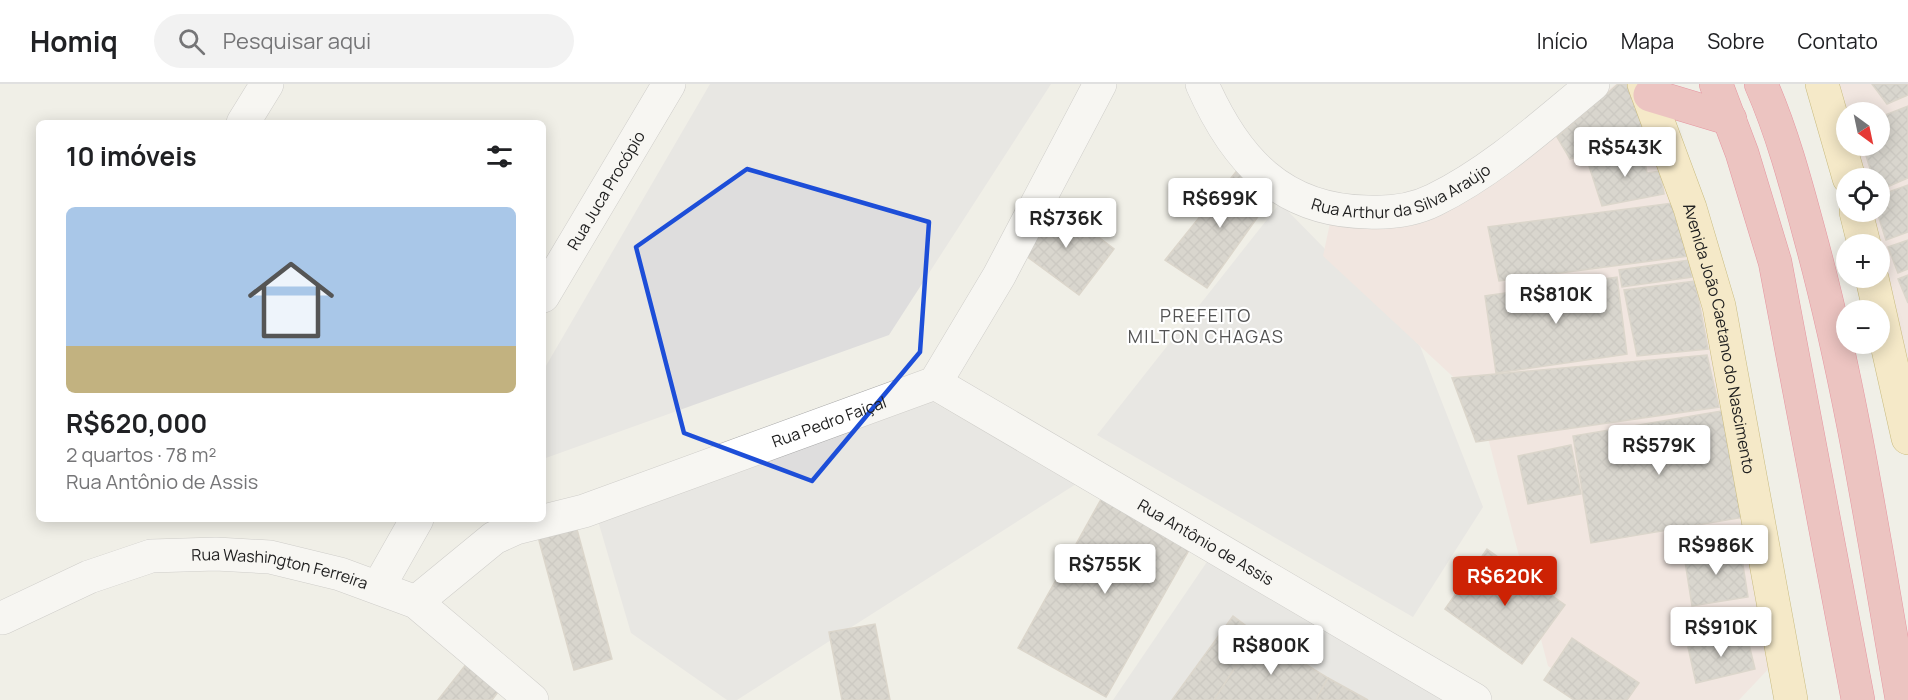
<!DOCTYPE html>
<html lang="pt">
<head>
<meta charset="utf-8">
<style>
  body { margin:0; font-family:Manrope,sans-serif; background:#f2f2f2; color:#202124; height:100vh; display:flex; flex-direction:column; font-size:22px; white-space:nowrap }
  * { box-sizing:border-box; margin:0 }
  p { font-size:20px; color:#757577 }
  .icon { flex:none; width:33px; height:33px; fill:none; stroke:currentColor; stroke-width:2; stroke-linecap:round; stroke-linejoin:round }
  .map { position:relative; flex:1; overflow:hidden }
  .details { position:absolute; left:36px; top:36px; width:510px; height:402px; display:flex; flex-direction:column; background:#fff; border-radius:9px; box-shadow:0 3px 15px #0003 }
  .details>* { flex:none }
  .needle { width:39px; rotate:147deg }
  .tools { position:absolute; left:1836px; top:18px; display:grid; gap:12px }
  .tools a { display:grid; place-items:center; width:54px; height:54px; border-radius:50%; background:#fff; box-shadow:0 3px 15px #0003; font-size:30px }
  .price { position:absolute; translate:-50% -51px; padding:0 14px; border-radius:6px; background:#fff; color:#222; font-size:20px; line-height:39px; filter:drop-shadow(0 2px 3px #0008) }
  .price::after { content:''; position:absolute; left:50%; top:36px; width:18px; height:14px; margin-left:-9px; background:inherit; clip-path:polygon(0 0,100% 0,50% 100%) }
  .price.on { background:#cd2204; color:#fff }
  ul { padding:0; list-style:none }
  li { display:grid; align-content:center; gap:12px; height:318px; padding:0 30px }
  li span { display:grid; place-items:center; height:186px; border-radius:9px; color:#555 }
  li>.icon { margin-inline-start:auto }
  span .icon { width:108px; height:108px; fill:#fffc; stroke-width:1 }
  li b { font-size:26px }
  h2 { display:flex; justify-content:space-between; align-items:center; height:72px; padding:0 30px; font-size:26px }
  header { display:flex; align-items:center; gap:36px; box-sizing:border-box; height:84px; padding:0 30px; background:#fff; border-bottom:2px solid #e0e0e0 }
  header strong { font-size:28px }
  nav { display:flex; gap:33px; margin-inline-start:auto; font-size:21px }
  .search { width:420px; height:54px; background:#f2f2f2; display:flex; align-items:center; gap:15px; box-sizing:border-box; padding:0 21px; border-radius:33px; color:#757577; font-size:22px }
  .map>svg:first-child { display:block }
  .residential { fill:#dedddd }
  .commercial { fill:#f1dcd7 }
  .building { fill:url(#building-cross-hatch); stroke:#c2b8a9; stroke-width:1.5 }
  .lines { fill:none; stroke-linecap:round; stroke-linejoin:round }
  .minor-casing { stroke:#a7a7a7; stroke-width:34 }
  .major-casing { stroke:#997e03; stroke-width:34 }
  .highway-casing { stroke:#d82a4b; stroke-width:34 }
  .minor { stroke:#fff; stroke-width:33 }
  .major { stroke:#fae2a2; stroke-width:33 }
  .highway { stroke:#e69193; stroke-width:33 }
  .marked { fill:none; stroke:#1d4ed8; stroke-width:4.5; stroke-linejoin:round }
  .labels { text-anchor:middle; stroke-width:4.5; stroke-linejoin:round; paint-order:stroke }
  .street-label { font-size:16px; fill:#202020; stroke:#fff }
  .neighbourhood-label { font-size:18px; letter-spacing:1.5px; fill:#535353; stroke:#fff }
</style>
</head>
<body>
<header>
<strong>Homiq</strong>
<div class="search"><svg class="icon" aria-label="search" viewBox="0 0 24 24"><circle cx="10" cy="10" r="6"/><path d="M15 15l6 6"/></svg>Pesquisar aqui</div>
<nav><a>Início</a><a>Mapa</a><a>Sobre</a><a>Contato</a></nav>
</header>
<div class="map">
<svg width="1908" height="616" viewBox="0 0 1908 616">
  <defs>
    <pattern id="building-cross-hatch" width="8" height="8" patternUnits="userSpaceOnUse" patternTransform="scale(1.5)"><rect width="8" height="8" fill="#bdb8b0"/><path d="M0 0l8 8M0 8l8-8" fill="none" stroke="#a29e97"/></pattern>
  </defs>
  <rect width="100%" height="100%" fill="#f0efe7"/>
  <!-- residential -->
  <g class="residential">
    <polygon points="710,0 1051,0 889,251 543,375 543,287"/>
    <polygon points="1280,119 1420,262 1483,423 1413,533 1097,351"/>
    <polygon points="917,309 1076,400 737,616 727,616 631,549 591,413"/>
    <polygon points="1213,469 1448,616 1113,616"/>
  </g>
  <!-- commercial -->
  <g class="commercial">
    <polygon points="1616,0 1636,0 1708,237 1774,579 1739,616 1601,616 1548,582 1478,316 1323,172 1330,139 1517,75"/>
    <polygon points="1838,0 1908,0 1908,299 1880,160 1869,128 1880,128 1880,94 1861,94 1853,62 1880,62 1880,28 1846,28"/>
  </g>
  <!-- building -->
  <g class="building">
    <polygon points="1618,0 1636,0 1652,48 1570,75 1557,53"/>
    <polygon points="1872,0 1908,0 1908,11 1887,20"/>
    <polygon points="1908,22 1908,94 1880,106 1880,94 1873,94 1863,62 1880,62 1880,33"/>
    <polygon points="1642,63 1647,89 1660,87 1664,110 1602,122 1588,79"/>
    <polygon points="1239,84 1272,113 1207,204 1165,176"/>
    <polygon points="1908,101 1908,148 1886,156 1877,128 1880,128 1880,111"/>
    <polygon points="1054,119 1114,165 1079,211 1018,166"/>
    <polygon points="1673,119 1688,172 1499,197 1488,143"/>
    <polygon points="1908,156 1908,185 1898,189 1888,163"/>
    <polygon points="1689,176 1692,193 1622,203 1619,186"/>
    <polygon points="1908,191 1908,219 1898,195"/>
    <polygon points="1617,193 1627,270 1496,289 1485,212"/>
    <polygon points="1695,197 1708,265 1637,272 1624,206"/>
    <polygon points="1707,271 1719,323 1476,358 1452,294"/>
    <polygon points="1727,326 1745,433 1591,459 1573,352"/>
    <polygon points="1571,361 1581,410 1528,420 1518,372"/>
    <polygon points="1104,410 1193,459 1106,613 1018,564"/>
    <polygon points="575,438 612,575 574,586 537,449"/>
    <polygon points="1740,462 1748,513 1692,522 1684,471"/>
    <polygon points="1487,465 1565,521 1522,580 1445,525"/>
    <polygon points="1233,532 1257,550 1214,616 1172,616"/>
    <polygon points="875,540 890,616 842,616 829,548"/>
    <polygon points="1746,548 1755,585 1696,599 1688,563"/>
    <polygon points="1257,550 1328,594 1316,616 1214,616"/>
    <polygon points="1572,554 1639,599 1627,616 1574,616 1544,596"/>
    <polygon points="471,574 504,600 492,616 438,616"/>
    <polygon points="1328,594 1368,616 1316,616"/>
  </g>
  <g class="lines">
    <defs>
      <g id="minor">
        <path id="s1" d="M1202,0C1235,75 1281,127 1368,128C1390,129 1414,126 1434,116C1493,87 1543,41 1593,0"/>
        <polyline points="243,39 267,0"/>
        <path id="s2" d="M543,212L669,0"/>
        <path id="s3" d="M935,299L1475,616"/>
        <polyline points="379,502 417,435"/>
        <path id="s4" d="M416,518L494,454L516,444L584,427L935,299L999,192L1100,0"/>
        <path id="s5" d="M2,534L89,493L151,472L216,470L270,473L340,490L416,518L532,616"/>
      </g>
      <g id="major">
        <path id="s6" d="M1644,0L1690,124L1719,222L1791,616"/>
        <polyline points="1822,0 1849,94"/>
        <polyline points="1856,128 1864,160"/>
        <polyline points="1872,194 1908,354"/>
      </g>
      <g id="highway">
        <polyline points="1716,0 1742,69 1775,178 1858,616"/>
        <path d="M1761,0C1783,50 1797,104 1811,156C1852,307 1875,462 1902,616"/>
        <polyline points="1650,11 1730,35"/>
      </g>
    </defs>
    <!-- minor casing -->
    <use href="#minor" class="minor-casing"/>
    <!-- major casing -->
    <use href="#major" class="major-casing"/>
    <!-- highway casing -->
    <use href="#highway" class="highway-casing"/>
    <!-- minor -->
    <use href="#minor" class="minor"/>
    <!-- major -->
    <use href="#major" class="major"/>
    <!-- highway -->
    <use href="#highway" class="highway"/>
  </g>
  <!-- marked area -->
  <path d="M0 0H1908V616H0ZM747,85L929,138L920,268L812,397L684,349L636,163Z" fill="#f0efe7" fill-opacity=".55" fill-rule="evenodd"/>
  <path class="marked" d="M747,85L929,138L920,268L812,397L684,349L636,163Z"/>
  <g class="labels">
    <!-- street labels -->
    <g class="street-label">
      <text dy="6" stroke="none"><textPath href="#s1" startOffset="261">Rua Arthur da Silva Araújo</textPath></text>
      <text dy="6" stroke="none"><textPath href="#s2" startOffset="123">Rua Juca Procópio</textPath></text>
      <text dy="6" stroke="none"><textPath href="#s6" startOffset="266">Avenida João Caetano do Nascimento</textPath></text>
      <text dy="6" stroke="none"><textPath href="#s4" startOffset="456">Rua Pedro Faiçal</textPath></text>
      <text dy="6" stroke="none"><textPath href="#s3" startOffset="314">Rua Antônio de Assis</textPath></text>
      <text dy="6" stroke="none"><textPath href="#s5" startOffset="292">Rua Washington Ferreira</textPath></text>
    </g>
    <!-- neighbourhood labels -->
    <g class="neighbourhood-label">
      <text x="1206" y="238">PREFEITO<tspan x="1206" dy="21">MILTON CHAGAS</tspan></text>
    </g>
  </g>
</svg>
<div class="tools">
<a><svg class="needle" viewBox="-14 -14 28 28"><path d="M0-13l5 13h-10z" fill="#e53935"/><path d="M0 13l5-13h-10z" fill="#757577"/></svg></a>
<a><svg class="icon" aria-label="locate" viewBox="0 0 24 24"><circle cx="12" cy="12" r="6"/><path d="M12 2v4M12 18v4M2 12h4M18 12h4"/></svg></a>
<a>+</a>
<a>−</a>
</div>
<b class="price" style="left:1625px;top:94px">R$543K</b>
<b class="price" style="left:1220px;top:145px">R$699K</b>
<b class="price" style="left:1066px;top:165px">R$736K</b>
<b class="price" style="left:1556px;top:241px">R$810K</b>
<b class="price" style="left:1659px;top:392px">R$579K</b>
<b class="price" style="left:1716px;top:492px">R$986K</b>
<b class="price" style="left:1105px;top:511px">R$755K</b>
<b class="price on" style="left:1505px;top:523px">R$620K</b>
<b class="price" style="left:1721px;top:574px">R$910K</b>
<b class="price" style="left:1271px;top:592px">R$800K</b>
<section class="details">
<h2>10 imóveis<svg class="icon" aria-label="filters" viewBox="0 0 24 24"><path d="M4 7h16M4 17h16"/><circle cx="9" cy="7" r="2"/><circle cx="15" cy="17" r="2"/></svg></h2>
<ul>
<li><span style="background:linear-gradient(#a9c7e8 75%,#c2b280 0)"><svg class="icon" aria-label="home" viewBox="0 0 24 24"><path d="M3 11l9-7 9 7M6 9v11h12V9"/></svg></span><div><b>R$620,000</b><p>2 quartos · 78 m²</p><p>Rua Antônio de Assis</p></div></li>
</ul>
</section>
</div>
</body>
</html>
